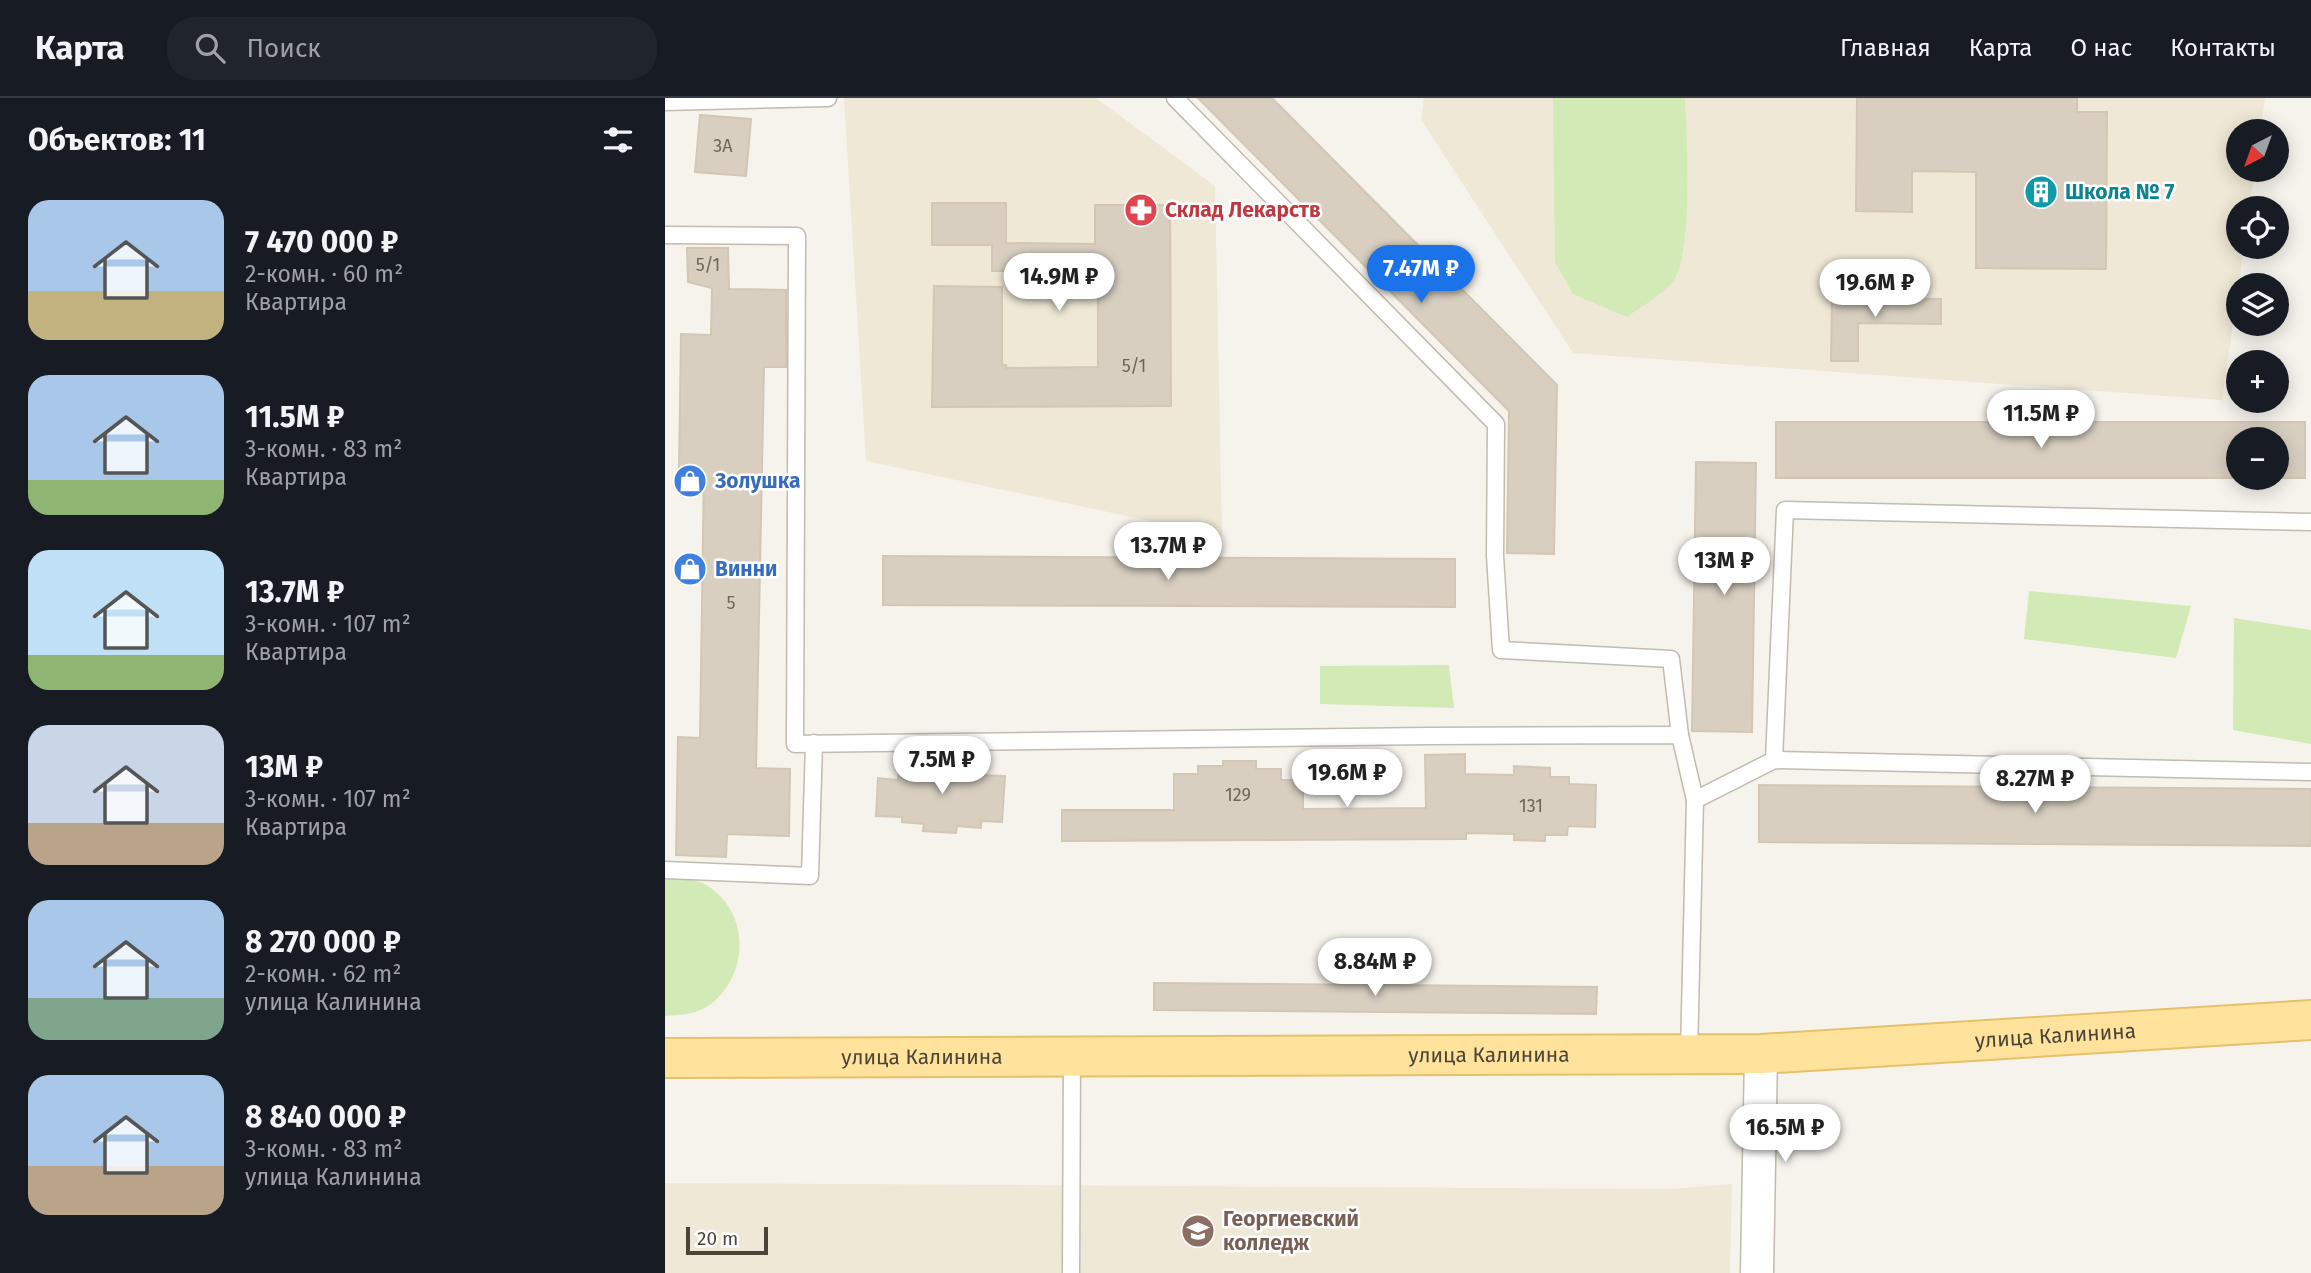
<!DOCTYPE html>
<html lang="ru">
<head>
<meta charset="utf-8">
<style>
  body { margin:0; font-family:"Fira Sans",sans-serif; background:#20242c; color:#f1f3f6; height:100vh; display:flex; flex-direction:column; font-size:26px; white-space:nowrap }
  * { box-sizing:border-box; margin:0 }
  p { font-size:23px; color:#9ea1a6 }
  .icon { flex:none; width:38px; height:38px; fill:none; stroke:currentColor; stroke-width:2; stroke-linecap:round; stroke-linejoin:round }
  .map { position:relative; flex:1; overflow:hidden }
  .details { display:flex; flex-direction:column; background:#171b24; width:665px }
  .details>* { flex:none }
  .needle { width:46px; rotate:221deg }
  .tools { position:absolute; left:1561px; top:21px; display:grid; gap:14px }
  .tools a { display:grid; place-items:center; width:63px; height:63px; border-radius:50%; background:#171b24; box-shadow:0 4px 18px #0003; font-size:35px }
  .scale { position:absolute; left:21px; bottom:18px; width:82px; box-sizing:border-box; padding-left:7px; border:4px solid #4b4439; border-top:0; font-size:19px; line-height:24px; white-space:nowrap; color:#4b4439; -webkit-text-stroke:5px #fff; paint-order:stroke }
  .price { position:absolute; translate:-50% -60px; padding:0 16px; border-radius:24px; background:#fff; color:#222; font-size:23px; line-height:46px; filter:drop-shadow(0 2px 4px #0008) }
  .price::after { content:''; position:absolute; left:50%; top:42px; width:21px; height:16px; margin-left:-10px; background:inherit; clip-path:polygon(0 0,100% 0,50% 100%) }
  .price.on { background:#1a73e8; color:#fff }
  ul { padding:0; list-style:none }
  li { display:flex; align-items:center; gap:21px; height:175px; padding:0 28px }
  li span { display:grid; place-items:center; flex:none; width:196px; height:140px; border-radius:21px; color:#555 }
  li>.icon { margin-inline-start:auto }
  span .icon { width:84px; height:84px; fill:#fffc; stroke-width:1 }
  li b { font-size:30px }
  h2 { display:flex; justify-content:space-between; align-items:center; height:84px; padding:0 28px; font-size:30px }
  header { display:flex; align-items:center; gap:42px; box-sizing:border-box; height:98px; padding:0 35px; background:#171b24; border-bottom:2px solid #363941 }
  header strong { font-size:33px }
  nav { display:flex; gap:38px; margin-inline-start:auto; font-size:24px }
  .search { width:490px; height:63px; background:#20242c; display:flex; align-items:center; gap:18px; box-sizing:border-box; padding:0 24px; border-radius:28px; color:#9ea1a6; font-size:26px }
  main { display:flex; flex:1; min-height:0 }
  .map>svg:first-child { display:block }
  .education { fill:#efe8d6 }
  .green { fill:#d2eab5 }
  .building { fill:#d8cfc1; stroke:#d3c7b4; stroke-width:2; fill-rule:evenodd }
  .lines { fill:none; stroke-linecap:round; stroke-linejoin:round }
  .service-casing { stroke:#c2bbae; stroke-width:19 }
  .minor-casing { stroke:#c2bbae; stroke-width:35 }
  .primary-casing { stroke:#e6c16a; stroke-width:42 }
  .service { stroke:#fff; stroke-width:16 }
  .minor { stroke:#fff; stroke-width:32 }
  .primary { stroke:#ffe39c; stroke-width:38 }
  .labels { text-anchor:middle; stroke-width:5; stroke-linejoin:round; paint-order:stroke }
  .number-label { font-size:18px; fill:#6e675b }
  .culture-label { font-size:21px; font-weight:bold; fill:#0d838f; stroke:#fff; text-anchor:start }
  .health-label { font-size:21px; font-weight:bold; fill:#be3a42; stroke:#fff; text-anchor:start }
  .shop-label { font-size:21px; font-weight:bold; fill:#366cbe; stroke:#fff; text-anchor:start }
  .street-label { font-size:21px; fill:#4b4439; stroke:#fff }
  .education-label { font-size:21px; font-weight:bold; fill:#785e54; stroke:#fff; text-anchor:start }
</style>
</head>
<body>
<header>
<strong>Карта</strong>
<div class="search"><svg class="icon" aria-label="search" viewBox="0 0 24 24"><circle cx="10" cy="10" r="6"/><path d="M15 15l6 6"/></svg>Поиск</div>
<nav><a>Главная</a><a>Карта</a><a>О нас</a><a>Контакты</a></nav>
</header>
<main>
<section class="details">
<h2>Объектов: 11<svg class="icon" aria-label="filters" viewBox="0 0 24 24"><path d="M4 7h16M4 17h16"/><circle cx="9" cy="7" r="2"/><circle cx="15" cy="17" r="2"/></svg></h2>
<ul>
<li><span style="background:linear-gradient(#a9c7e8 65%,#c2b280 0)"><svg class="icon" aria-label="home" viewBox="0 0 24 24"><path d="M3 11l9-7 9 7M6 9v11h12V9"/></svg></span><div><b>7 470 000 ₽</b><p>2-комн. · 60 m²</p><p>Квартира</p></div></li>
<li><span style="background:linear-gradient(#a9c7e8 75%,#8fb573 0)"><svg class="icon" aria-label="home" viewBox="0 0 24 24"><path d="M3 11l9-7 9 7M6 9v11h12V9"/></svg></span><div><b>11.5M ₽</b><p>3-комн. · 83 m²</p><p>Квартира</p></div></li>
<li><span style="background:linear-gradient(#bfe0f5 75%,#8fb573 0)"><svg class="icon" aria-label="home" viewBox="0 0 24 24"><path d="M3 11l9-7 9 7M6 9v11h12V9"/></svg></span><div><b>13.7M ₽</b><p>3-комн. · 107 m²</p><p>Квартира</p></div></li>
<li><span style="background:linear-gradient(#c9d6e8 70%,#b9a48a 0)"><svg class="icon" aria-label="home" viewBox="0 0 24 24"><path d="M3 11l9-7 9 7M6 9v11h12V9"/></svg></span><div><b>13M ₽</b><p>3-комн. · 107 m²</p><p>Квартира</p></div></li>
<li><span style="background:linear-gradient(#a9c7e8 70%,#7fa58c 0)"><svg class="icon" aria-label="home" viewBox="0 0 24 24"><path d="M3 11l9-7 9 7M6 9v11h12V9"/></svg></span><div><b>8 270 000 ₽</b><p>2-комн. · 62 m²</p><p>улица Калинина</p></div></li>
<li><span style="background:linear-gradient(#a9c7e8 65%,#b9a48a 0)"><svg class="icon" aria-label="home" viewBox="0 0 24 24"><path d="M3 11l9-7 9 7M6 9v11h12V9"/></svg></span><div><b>8 840 000 ₽</b><p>3-комн. · 83 m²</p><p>улица Калинина</p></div></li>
</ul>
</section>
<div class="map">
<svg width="1646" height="1175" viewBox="0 0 1646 1175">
  <rect width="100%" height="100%" fill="#f6f3ec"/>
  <!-- education -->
  <g class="education">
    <polygon points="179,0 431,0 550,88 557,438 201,363"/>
    <polygon points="759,0 1600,0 1595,33 1573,33 1573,72 1590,72 1584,110 1573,110 1573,149 1579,149 1557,302 908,255 756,22"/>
    <polygon points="0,1085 1004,1091 1067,1086 1065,1175 0,1175"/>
  </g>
  <!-- green -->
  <g class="green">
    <path d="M888,0H1020C1022,40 1028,150 1009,182C1002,194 974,210 962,219L908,196L890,164Z"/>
    <polygon points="1364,493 1526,508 1511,560 1359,541"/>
    <polygon points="1569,520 1646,532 1646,646 1568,632"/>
    <polygon points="784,567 789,610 655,606 655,568"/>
    <path d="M0,778C15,778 28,780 41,787C85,813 85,876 46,906C33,916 16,917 0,918Z"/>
  </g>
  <!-- building -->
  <g class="building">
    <polygon points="533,0 607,0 892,287 889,456 842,455 844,313"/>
    <polygon points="1192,0 1412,0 1412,14 1442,14 1441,171 1311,170 1311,74 1247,73 1247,114 1191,113"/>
    <polygon points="35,17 86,21 81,78 30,74"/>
    <polygon points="267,105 341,105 341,145 430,146 430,107 505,107 506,308 267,309 269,188 337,189 337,267 341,267 341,270 433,269 433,173 327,173 327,147 267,147"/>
    <polygon points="22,150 63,150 64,191 121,192 121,269 99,269 91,670 125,671 124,738 62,736 61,759 11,757 13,639 35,640 39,372 14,371 16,236 46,237 47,190 23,184"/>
    <polygon points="1167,200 1276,201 1276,226 1193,225 1193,263 1166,263"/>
    <path d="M1111,324H1640V380H1111ZM1573,341H1612V380H1573Z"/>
    <polygon points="1031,364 1091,365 1087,634 1027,633"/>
    <polygon points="218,458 790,461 790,509 218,507"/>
    <polygon points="800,656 800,676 849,677 849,668 885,670 885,679 904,679 904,686 931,687 930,729 903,728 902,737 880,737 880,743 849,742 849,736 801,735 801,741 397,743 397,712 509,712 509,676 533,676 533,668 558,668 558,663 591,663 591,671 616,671 616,682 638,682 638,711 761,710 760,657"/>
    <polygon points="256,658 290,659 290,666 313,667 312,677 340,678 337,724 316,723 316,730 292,728 291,735 258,733 259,726 237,724 237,719 211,718 213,680 233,682 234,668 255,669"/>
    <polygon points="1094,687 1646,691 1646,748 1094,744"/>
    <polygon points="489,885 932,889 931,916 489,912"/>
  </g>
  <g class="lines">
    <defs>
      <g id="service">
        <polyline points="510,0 831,326 830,458 836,552 1006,561 1015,637"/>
        <polyline points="0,4 163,0"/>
        <polyline points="0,137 132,138 130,646 764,638 1015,637 1030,702 1024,956"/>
        <polyline points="1109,662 1120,412 1646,424"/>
        <polyline points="1030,702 1109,662 1646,674"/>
        <polyline points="0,772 145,778 149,645"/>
        <polyline points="406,1175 407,959"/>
      </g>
      <polyline id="minor" points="1092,1175 1096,956"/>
      <g id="primary">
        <path id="s1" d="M0,960L1096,956L1646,922"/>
      </g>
    </defs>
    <!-- service casing -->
    <use href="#service" class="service-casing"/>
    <!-- minor casing -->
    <use href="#minor" class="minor-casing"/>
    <!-- primary casing -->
    <use href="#primary" class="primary-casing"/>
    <!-- service -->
    <use href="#service" class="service"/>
    <!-- minor -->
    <use href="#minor" class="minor"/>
    <!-- primary -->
    <use href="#primary" class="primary"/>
  </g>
  <!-- icons -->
  <defs>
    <symbol id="building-disc" viewBox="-11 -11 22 22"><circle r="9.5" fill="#0f9aa8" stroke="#fff"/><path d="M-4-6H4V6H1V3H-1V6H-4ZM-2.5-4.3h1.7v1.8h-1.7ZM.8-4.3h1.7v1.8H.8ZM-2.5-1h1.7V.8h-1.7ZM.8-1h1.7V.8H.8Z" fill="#fff"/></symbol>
    <symbol id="pharmacy-disc" viewBox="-11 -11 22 22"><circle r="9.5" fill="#e0444e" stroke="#fff"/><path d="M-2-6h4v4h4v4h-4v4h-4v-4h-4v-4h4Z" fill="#fff"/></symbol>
    <symbol id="shop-disc" viewBox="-11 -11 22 22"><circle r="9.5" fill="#3f7fe0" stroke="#fff"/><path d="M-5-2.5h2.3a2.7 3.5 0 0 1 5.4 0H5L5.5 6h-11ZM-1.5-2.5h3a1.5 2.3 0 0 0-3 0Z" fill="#fff"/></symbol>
    <symbol id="university-disc" viewBox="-11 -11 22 22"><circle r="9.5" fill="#8d6e63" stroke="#fff"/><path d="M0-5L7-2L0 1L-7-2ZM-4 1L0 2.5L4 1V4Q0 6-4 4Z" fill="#fff"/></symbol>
  </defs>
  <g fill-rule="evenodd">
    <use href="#building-disc" x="1357" y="75" width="38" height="38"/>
    <use href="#pharmacy-disc" x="457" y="93" width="38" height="38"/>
    <use href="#shop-disc" x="6" y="364" width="38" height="38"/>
    <use href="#shop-disc" x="6" y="452" width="38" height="38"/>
    <use href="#university-disc" x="514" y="1114" width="38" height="38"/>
  </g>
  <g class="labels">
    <!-- number labels -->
    <g class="number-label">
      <text x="58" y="54">3А</text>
      <text x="43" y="173">5/1</text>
      <text x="469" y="274">5/1</text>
      <text x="66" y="511">5</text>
      <text x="573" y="703">129</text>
      <text x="866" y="714">131</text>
    </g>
    <!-- culture labels -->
    <g class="culture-label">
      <text x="1400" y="101">Школа № 7</text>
    </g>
    <!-- health labels -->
    <g class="health-label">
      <text x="500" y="119">Склад Лекарств</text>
    </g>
    <!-- shop labels -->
    <g class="shop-label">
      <text x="50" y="390">Золушка</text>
      <text x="50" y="478">Винни</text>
    </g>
    <!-- street labels -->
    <g class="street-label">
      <text dy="7" stroke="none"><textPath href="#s1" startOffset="1391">улица Калинина</textPath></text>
      <text dy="7" stroke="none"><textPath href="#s1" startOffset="824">улица Калинина</textPath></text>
      <text dy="7" stroke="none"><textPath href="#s1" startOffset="257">улица Калинина</textPath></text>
    </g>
    <!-- education labels -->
    <g class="education-label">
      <text x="558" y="1128">Георгиевский<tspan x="558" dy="24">колледж</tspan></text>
    </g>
  </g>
</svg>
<div class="tools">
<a><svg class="needle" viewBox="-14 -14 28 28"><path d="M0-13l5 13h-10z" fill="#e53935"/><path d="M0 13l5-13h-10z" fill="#9ea1a6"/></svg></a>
<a><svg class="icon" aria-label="locate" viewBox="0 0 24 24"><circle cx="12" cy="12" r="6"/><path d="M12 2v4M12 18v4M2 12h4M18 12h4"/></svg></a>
<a><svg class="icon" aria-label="layers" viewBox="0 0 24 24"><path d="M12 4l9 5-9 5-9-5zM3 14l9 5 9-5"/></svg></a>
<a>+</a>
<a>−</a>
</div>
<div class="scale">20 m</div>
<b class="price on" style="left:756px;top:207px">7.47M ₽</b>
<b class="price" style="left:394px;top:215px">14.9M ₽</b>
<b class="price" style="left:1210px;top:221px">19.6M ₽</b>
<b class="price" style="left:1376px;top:352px">11.5M ₽</b>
<b class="price" style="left:503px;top:484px">13.7M ₽</b>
<b class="price" style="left:1059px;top:499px">13M ₽</b>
<b class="price" style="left:277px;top:698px">7.5M ₽</b>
<b class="price" style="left:682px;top:711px">19.6M ₽</b>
<b class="price" style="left:1370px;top:717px">8.27M ₽</b>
<b class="price" style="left:710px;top:900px">8.84M ₽</b>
<b class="price" style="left:1120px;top:1066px">16.5M ₽</b>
</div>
</main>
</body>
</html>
